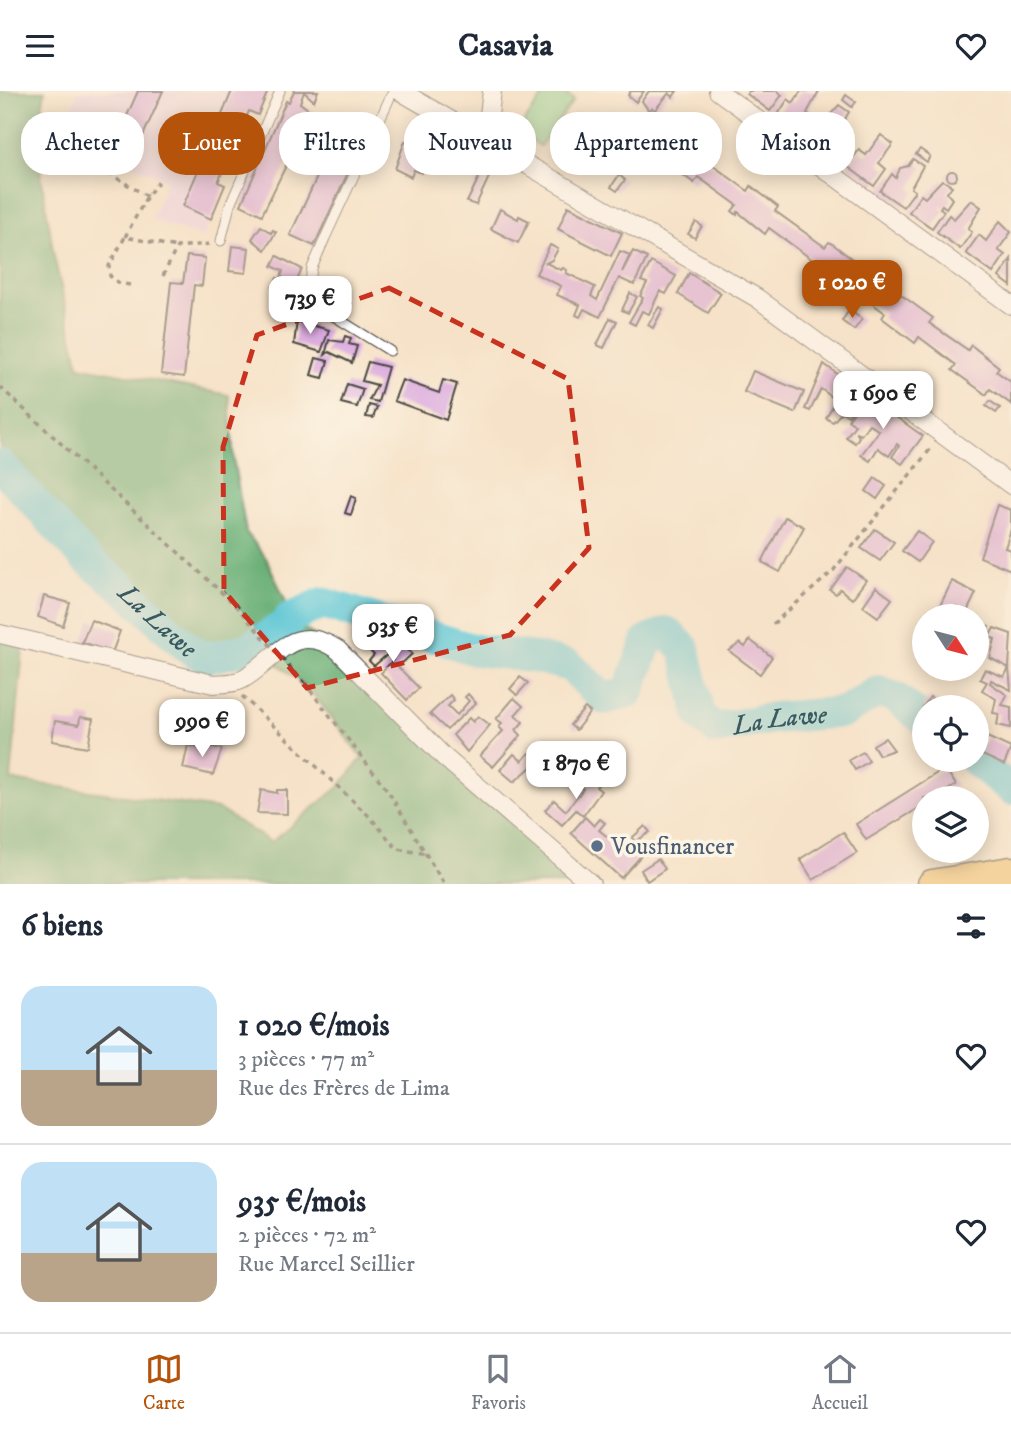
<!DOCTYPE html>
<html lang="fr">
<head>
<meta charset="utf-8">
<style>
  body { margin:0; font-family:"IM FELL DW Pica",serif; background:#f6f6f7; color:#1f2937; height:100vh; display:flex; flex-direction:column; font-size:26px; white-space:nowrap }
  * { box-sizing:border-box; margin:0 }
  p { font-size:23px; color:#747a83 }
  .icon { flex:none; width:38px; height:38px; fill:none; stroke:currentColor; stroke-width:2; stroke-linecap:round; stroke-linejoin:round }
  .map { position:relative; height:793px; overflow:hidden }
  .drawer { display:flex; flex-direction:column; background:#fff; flex:1 }
  .drawer>* { flex:none }
  .banner { position:absolute; left:21px; top:21px; width:970px; height:63px; display:flex; gap:14px }
  .needle { width:46px; rotate:126deg }
  .fabs { position:absolute; left:912px; top:513px; display:grid; gap:14px }
  .fabs a { display:grid; place-items:center; width:77px; height:77px; border-radius:50%; background:#fff; box-shadow:0 4px 18px #0003; font-size:35px }
  .price { position:absolute; translate:-50% -60px; padding:0 16px; border-radius:14px; background:#fff; color:#222; font-size:23px; line-height:46px; filter:drop-shadow(0 2px 4px #0008) }
  .price::after { content:''; position:absolute; left:50%; top:42px; width:21px; height:16px; margin-left:-10px; background:inherit; clip-path:polygon(0 0,100% 0,50% 100%) }
  .price.current { background:#b45309; color:#fff }
  ul { padding:0; list-style:none }
  li { display:flex; align-items:center; gap:21px; height:175px; padding:0 21px }
  li+li { border-top:2px solid #e0e1e3 }
  li span { display:grid; place-items:center; flex:none; width:196px; height:140px; border-radius:21px; color:#555 }
  li>.icon { margin-inline-start:auto }
  span .icon { width:84px; height:84px; fill:#fffc; stroke-width:1 }
  li b { font-size:30px }
  h2 { display:flex; justify-content:space-between; align-items:center; height:84px; padding:0 21px; font-size:30px }
  .pill { padding:0 24px; border-radius:28px; background:#fff; box-shadow:0 4px 18px #0003; font-size:24px; line-height:63px }
  .pill.current { background:#b45309; color:#fff }
  header { display:flex; justify-content:space-between; align-items:center; height:91px; padding:0 21px; background:#fff; font-size:32px; font-weight:700 }
  .tab-bar { display:flex; justify-content:space-around; align-items:center; height:98px; border-top:2px solid #e0e1e3; background:#fff; font-size:19px; color:#747a83 }
  .tab-bar a { display:grid; justify-items:center; gap:4px }
  .tab-bar .current { color:#b45309 }
  .map>svg:first-child { display:block }
  .built { fill:#edd0e8 }
  .green { fill:#81ca87; stroke:#567a59; stroke-width:2 }
  .forest { fill:#68ae74; stroke:#4a6c50; stroke-width:2 }
  .lines { fill:none; stroke-linecap:round; stroke-linejoin:round }
  .river { stroke:#5bc6d5; stroke-width:32 }
  .building { fill:#d69ede }
  .service-casing { stroke:#494643; stroke-width:11 }
  .minor-casing { stroke:#494643; stroke-width:20 }
  .trunk-casing { stroke:#494643; stroke-width:31 }
  .path { stroke:#494643; stroke-width:3.5; stroke-dasharray:5 5; stroke-linecap:butt }
  .service { stroke:#fff; stroke-width:9 }
  .minor { stroke:#fff; stroke-width:18 }
  .trunk { stroke:#f4c16a; stroke-width:28 }
  .path-bridge { stroke:#494643; stroke-width:3.5; stroke-dasharray:5 5; stroke-linecap:butt }
  .marked { fill:none; stroke:#c8321e; stroke-width:5; stroke-dasharray:14 9; stroke-linejoin:round }
  .service-dot { fill:#5c6f8a; stroke:#fcf5e5; stroke-width:2.5 }
  .labels { text-anchor:middle; stroke-width:7; stroke-linejoin:round; paint-order:stroke }
  .service-label { font-size:24px; fill:#4e5e75; stroke:#fcf5e5; text-anchor:start }
  .water-label { font-size:26px; font-style:italic; fill:#395a5e; stroke:#fcf5e5 }
</style>
</head>
<body>
<header><svg class="icon" aria-label="menu" viewBox="0 0 24 24"><path d="M4 6h16M4 12h16M4 18h16"/></svg>Casavia<svg class="icon" aria-label="heart" viewBox="0 0 24 24"><path d="M12 20l-8-8c-3-5 5-10 8-4 3-6 11-1 8 4z"/></svg></header>
<div class="map">
<svg width="1011" height="793" viewBox="0 0 1011 793">
  <rect width="100%" height="100%" fill="#fcf5e5"/>
  <filter id="ink" filterUnits="userSpaceOnUse"><feTurbulence type="fractalNoise" baseFrequency=".0143" numOctaves="2"/><feDisplacementMap in="SourceGraphic" scale="14" xChannelSelector="R" yChannelSelector="G"/><feConvolveMatrix kernelMatrix="1 2 1 2 8 2 1 2 1" color-interpolation-filters="sRGB"/></filter>
  <filter id="wash" filterUnits="userSpaceOnUse"><feTurbulence type="fractalNoise" baseFrequency=".00686" numOctaves="4" result="noise"/><feDisplacementMap in="SourceGraphic" scale="28" xChannelSelector="R" yChannelSelector="G"/><feGaussianBlur stdDeviation="1.57" result="paint"/><feColorMatrix in="noise" values="0 0 0 0 0 0 0 0 0 0 0 0 0 0 0 0 0 1.4 0 .05"/><feComposite in="paint" operator="in"/></filter>
  <g filter="url(#wash)">
    <rect width="100%" height="100%" fill="#f6e2c8"/>
    <!-- built -->
    <polygon class="built" points="78,0 257,0 267,4 258,24 249,21 218,90 225,94 203,147 151,128 167,89 63,43"/>
    <!-- green -->
    <polygon class="green" points="547,0 561,0 574,9 540,55 518,39"/>
    <!-- forest -->
    <polygon class="forest" points="0,0 45,0 36,53 54,165 79,275 229,304 234,373 246,441 266,467 296,533 324,550 582,793 0,793 0,543 24,548 11,689 218,718 271,751 338,697 362,667 310,599 279,574 264,571 248,558 205,567 187,556 124,498 86,468 0,374"/>
    <g class="lines">
      <!-- river -->
      <g class="river">
        <path id="s1" d="M0,374L86,468L124,498L187,556L205,567L248,558L288,532L290,527L323,512L475,559L538,567L570,575L604,608L629,601L647,550L667,541L684,557L700,624L715,638L773,627L844,621L879,600L896,607L924,629"/>
        <polyline points="973,668 1011,698"/>
      </g>
    </g>
    <g id="blocks">
      <!-- building -->
      <g class="building">
        <polygon points="138,0 163,0 131,72 110,63"/>
        <polygon points="232,0 268,0 258,24 249,20 218,91 225,94 211,128 183,115"/>
        <polygon points="294,0 318,0 314,10 304,1 300,12 312,21 262,124 241,114 286,10 289,11"/>
        <polygon points="631,0 644,0 636,11 628,4"/>
        <polygon points="649,0 677,0 673,6 669,2 655,19 652,17 649,20 642,10"/>
        <polygon points="749,0 777,0 782,4 770,20 747,3"/>
        <polygon points="801,0 819,0 807,22 811,25 800,41 777,25 788,8 793,12"/>
        <polygon points="846,4 856,11 852,16 843,9"/>
        <polygon points="839,14 849,21 836,43 840,46 829,62 806,46 817,30 822,33"/>
        <polygon points="657,34 681,51 684,47 707,64 704,68 748,100 751,95 778,116 775,120 825,156 829,151 834,154 861,175 858,180 896,208 900,203 933,227 929,232 968,259 971,254 976,258 999,276 996,280 1011,291 1011,313 990,298 986,304 981,300 952,279 956,274 919,246 915,252 882,227 885,222 847,194 843,200 810,176 814,170 769,137 765,143 738,121 737,124 732,120 737,114 698,86 694,92 661,68 665,62 646,49"/>
        <polygon points="337,43 360,56 314,155 290,144"/>
        <polygon points="881,44 893,53 879,72 886,78 874,95 847,75 859,59 866,64"/>
        <polygon points="453,47 462,51 454,66 446,63"/>
        <polygon points="405,50 432,61 422,82 414,79 411,86 395,78"/>
        <polygon points="841,52 846,57 838,69 832,65"/>
        <polygon points="473,57 496,71 476,114 467,111 483,78 466,68"/>
        <polygon points="920,58 930,65 927,71 916,63"/>
        <polygon points="913,68 923,75 911,97 915,100 903,116 880,100 892,83 896,87 900,77 908,75"/>
        <circle cx="952" cy="85" r="5"/>
        <polygon points="619,84 625,89 617,100 611,96"/>
        <polygon points="942,89 952,95 947,102 952,108 946,117 942,114 940,117 944,120 932,137 909,121 921,104 925,107"/>
        <polygon points="971,109 981,116 968,138 972,141 960,158 937,141 949,124 954,128"/>
        <polygon points="568,115 622,142 611,165 558,138"/>
        <polygon points="500,118 518,128 519,125 529,130 518,152 491,138"/>
        <polygon points="1000,130 1011,141 998,159 1005,164 993,182 966,162 979,144 986,150"/>
        <polygon points="696,131 702,135 695,147 688,143"/>
        <polygon points="261,135 271,142 273,139 276,141 265,159 252,148"/>
        <polygon points="550,154 558,158 552,169 546,172 561,179 563,177 567,179 566,182 595,196 591,205 597,209 620,160 630,164 622,181 633,160 647,167 634,194 619,187 600,226 584,218 580,226 576,224 580,214 557,204 561,195 536,183"/>
        <polygon points="232,155 249,157 246,182 229,180"/>
        <polygon points="187,165 205,167 202,195 194,194 184,286 161,283 171,191 183,192"/>
        <polygon points="277,165 302,178 296,192 281,186 283,180 272,175"/>
        <polygon points="1011,168 1011,195 999,186"/>
        <polygon points="651,171 676,185 666,203 660,200 649,223 642,220 635,234 629,231 643,207 640,205 647,192 641,190"/>
        <polygon points="689,182 721,202 708,222 678,203"/>
        <polygon points="277,187 291,194 286,204 272,197"/>
        <polygon points="630,202 637,206 628,222 622,219"/>
        <polygon points="282,211 291,214 284,229 276,226"/>
        <polygon points="659,216 663,218 653,237 648,234"/>
        <polygon points="849,219 862,228 854,239 842,230"/>
        <polygon points="610,227 617,230 604,257 597,254"/>
        <polygon points="297,230 329,239 321,261 294,253"/>
        <polygon points="345,245 351,247 349,253 357,255 352,272 329,261 325,264 329,249 343,251"/>
        <polygon points="316,267 328,270 323,287 311,284"/>
        <polygon points="368,271 388,276 378,311 369,309 377,294 362,290"/>
        <polygon points="824,273 864,303 848,325 842,321 833,331 826,327 836,309 821,298 810,320 805,318"/>
        <polygon points="753,280 804,301 795,322 744,301"/>
        <polygon points="402,289 439,302 443,289 457,293 446,329 394,310"/>
        <polygon points="347,293 363,298 357,316 341,312"/>
        <polygon points="865,304 923,345 902,373 892,366 899,355 897,353 889,365 878,357 870,370 861,364 879,340 869,333 861,344 856,341 859,346 855,352 846,346 855,334 848,329"/>
        <polygon points="990,310 1000,317 996,322 986,315"/>
        <polygon points="369,314 377,316 373,327 366,326"/>
        <polygon points="875,387 886,395 877,408 866,400"/>
        <polygon points="351,405 356,407 351,424 345,422"/>
        <polygon points="997,414 1011,419 1011,438 1005,457 1011,459 1011,479 980,466"/>
        <polygon points="785,426 804,436 780,481 762,471"/>
        <polygon points="875,438 894,451 880,470 861,457"/>
        <polygon points="917,440 932,451 918,471 902,460"/>
        <polygon points="847,476 866,489 852,508 840,498 836,503 830,499"/>
        <polygon points="952,490 976,502 967,521 956,516 955,519 967,525 935,525"/>
        <polygon points="876,496 892,508 878,526 863,515"/>
        <polygon points="44,505 70,512 63,535 38,526"/>
        <polygon points="91,529 120,540 112,562 82,551"/>
        <polygon points="976,530 989,536 980,554 976,552"/>
        <polygon points="994,537 1011,543 1009,577 1011,599 991,589 990,592 1007,604 1002,614 1011,616 1011,637 997,634 999,623 993,622 996,608 982,599 987,591 980,588 985,578 1004,586 1009,577 990,567 995,548 989,546"/>
        <polygon points="371,545 375,549 378,546 386,554 396,546 412,563 398,576 419,597 407,609 381,582 393,569 388,563 374,575 369,570 374,564 363,553"/>
        <polygon points="750,549 772,566 760,583 729,560 740,552 745,556"/>
        <polygon points="520,586 528,592 517,604 510,598"/>
        <polygon points="468,603 476,612 447,639 430,623 450,604 454,609 448,615 457,624 469,610 465,606"/>
        <polygon points="930,606 938,612 935,616 923,616"/>
        <polygon points="514,607 523,615 515,624 523,631 516,639 521,644 493,676 480,665 503,640 499,636 502,632 496,628"/>
        <polygon points="585,617 590,621 576,639 570,634"/>
        <polygon points="478,625 490,634 467,661 453,644 469,627 473,631"/>
        <polygon points="80,626 93,628 88,656 52,650 55,630 79,634"/>
        <polygon points="987,646 1011,657 1004,674 980,663"/>
        <polygon points="885,647 894,659 879,664 873,654"/>
        <polygon points="199,653 222,658 213,684 183,677 188,654 198,657"/>
        <polygon points="863,661 869,670 855,679 849,669"/>
        <polygon points="529,662 538,670 514,691 500,679 514,663 522,670"/>
        <polygon points="945,677 956,694 935,707 924,707 924,714 866,749 856,733"/>
        <polygon points="586,683 598,694 596,696 601,700 583,725 576,719 562,734 545,719 554,709 566,720 583,698 577,693"/>
        <polygon points="261,699 277,702 277,699 287,699 287,723 257,722"/>
        <polygon points="585,726 594,735 600,728 605,732 599,739 610,748 614,744 641,765 621,787 571,742"/>
        <polygon points="645,735 650,741 635,751 632,747"/>
        <polygon points="843,741 857,762 813,789 800,768"/>
        <polygon points="658,768 665,778 647,790 641,779"/>
      </g>
    </g>
  </g>
  <g filter="url(#ink)">
    <use href="#blocks" fill-opacity="0" stroke="#494643" stroke-width="2"/>
    <g class="lines">
      <defs>
        <g id="service">
          <polyline points="221,150 230,114 280,0"/>
          <polyline points="390,260 324,219 309,198 312,177 325,147 393,0"/>
        </g>
        <g id="minor">
          <polyline points="400,0 757,207 1011,394"/>
          <polyline points="718,0 1011,214"/>
          <polyline points="486,48 492,0"/>
          <path d="M0,543L213,593C222,592 234,593 241,589C276,570 292,528 338,559L444,666L591,793"/>
        </g>
        <polyline id="trunk" points="932,793 1011,780"/>
      </defs>
      <!-- service casing -->
      <use href="#service" class="service-casing"/>
      <!-- minor casing -->
      <use href="#minor" class="minor-casing"/>
      <!-- trunk casing -->
      <use href="#trunk" class="trunk-casing"/>
      <!-- path -->
      <g class="path">
        <path d="M91,35C99,81 108,82 147,105"/>
        <polyline points="125,146 147,105 160,89"/>
        <polyline points="163,185 177,156 209,153"/>
        <polyline points="130,194 119,192 110,185 109,175 125,146 177,156"/>
        <polyline points="0,296 235,514"/>
        <polyline points="773,533 833,480 932,356"/>
        <polyline points="310,599 388,700 444,793"/>
        <polyline points="242,605 371,727 397,758 428,763"/>
      </g>
      <!-- service -->
      <use href="#service" class="service"/>
      <!-- minor -->
      <use href="#minor" class="minor"/>
      <!-- trunk -->
      <use href="#trunk" class="trunk"/>
      <!-- path-bridge -->
      <polyline class="path-bridge" points="235,514 310,599"/>
    </g>
  </g>
  <!-- marked area -->
  <path d="M0 0H1011V793H0ZM389,197L568,288L589,457L510,544L307,597L224,500L223,356L257,244Z" fill="#f6e2c8" fill-opacity=".55" fill-rule="evenodd"/>
  <path class="marked" d="M389,197L568,288L589,457L510,544L307,597L224,500L223,356L257,244Z"/>
  <!-- markers -->
  <circle class="service-dot" cx="597" cy="755" r="7"/>
  <g class="labels">
    <!-- service labels -->
    <g class="service-label">
      <text x="611" y="763">Vousfinancer</text>
    </g>
    <!-- water labels -->
    <g class="water-label">
      <text dy="9" stroke="none"><textPath href="#s1" startOffset="222">La Lawe</textPath></text>
      <text dy="9" stroke="none"><textPath href="#s1" startOffset="999">La Lawe</textPath></text>
    </g>
  </g>
</svg>
<div class="fabs">
<a><svg class="needle" viewBox="-14 -14 28 28"><path d="M0-13l5 13h-10z" fill="#e53935"/><path d="M0 13l5-13h-10z" fill="#747a83"/></svg></a>
<a><svg class="icon" aria-label="locate" viewBox="0 0 24 24"><circle cx="12" cy="12" r="6"/><path d="M12 2v4M12 18v4M2 12h4M18 12h4"/></svg></a>
<a><svg class="icon" aria-label="layers" viewBox="0 0 24 24"><path d="M12 4l9 5-9 5-9-5zM3 14l9 5 9-5"/></svg></a>
</div>
<b class="price current" style="left:852px;top:229px">1 020 €</b>
<b class="price" style="left:310px;top:245px">739 €</b>
<b class="price" style="left:883px;top:340px">1 690 €</b>
<b class="price" style="left:393px;top:573px">935 €</b>
<b class="price" style="left:202px;top:668px">990 €</b>
<b class="price" style="left:576px;top:710px">1 870 €</b>
<div class="banner">
<a class="pill">Acheter</a>
<a class="pill current">Louer</a>
<a class="pill">Filtres</a>
<a class="pill">Nouveau</a>
<a class="pill">Appartement</a>
<a class="pill">Maison</a>
</div>
</div>
<section class="drawer">
<h2>6 biens<svg class="icon" aria-label="filters" viewBox="0 0 24 24"><path d="M4 7h16M4 17h16"/><circle cx="9" cy="7" r="2"/><circle cx="15" cy="17" r="2"/></svg></h2>
<ul>
<li><span style="background:linear-gradient(#bfe0f5 60%,#b9a48a 0)"><svg class="icon" aria-label="home" viewBox="0 0 24 24"><path d="M3 11l9-7 9 7M6 9v11h12V9"/></svg></span><div><b>1 020 €/mois</b><p>3 pièces · 77 m²</p><p>Rue des Frères de Lima</p></div><svg class="icon" aria-label="heart" viewBox="0 0 24 24"><path d="M12 20l-8-8c-3-5 5-10 8-4 3-6 11-1 8 4z"/></svg></li>
<li><span style="background:linear-gradient(#bfe0f5 65%,#b9a48a 0)"><svg class="icon" aria-label="home" viewBox="0 0 24 24"><path d="M3 11l9-7 9 7M6 9v11h12V9"/></svg></span><div><b>935 €/mois</b><p>2 pièces · 72 m²</p><p>Rue Marcel Seillier</p></div><svg class="icon" aria-label="heart" viewBox="0 0 24 24"><path d="M12 20l-8-8c-3-5 5-10 8-4 3-6 11-1 8 4z"/></svg></li>
</ul>
</section>
<nav class="tab-bar">
<a class="current"><svg class="icon" aria-label="map" viewBox="0 0 24 24"><path d="M3 6l6-2 6 2 6-2v14l-6 2-6-2-6 2zM9 4v14M15 6v14"/></svg>Carte</a>
<a><svg class="icon" aria-label="saved" viewBox="0 0 24 24"><path d="M7 4h10v16l-5-4-5 4z"/></svg>Favoris</a>
<a><svg class="icon" aria-label="home" viewBox="0 0 24 24"><path d="M3 11l9-7 9 7M6 9v11h12V9"/></svg>Accueil</a>
</nav>
</body>
</html>
